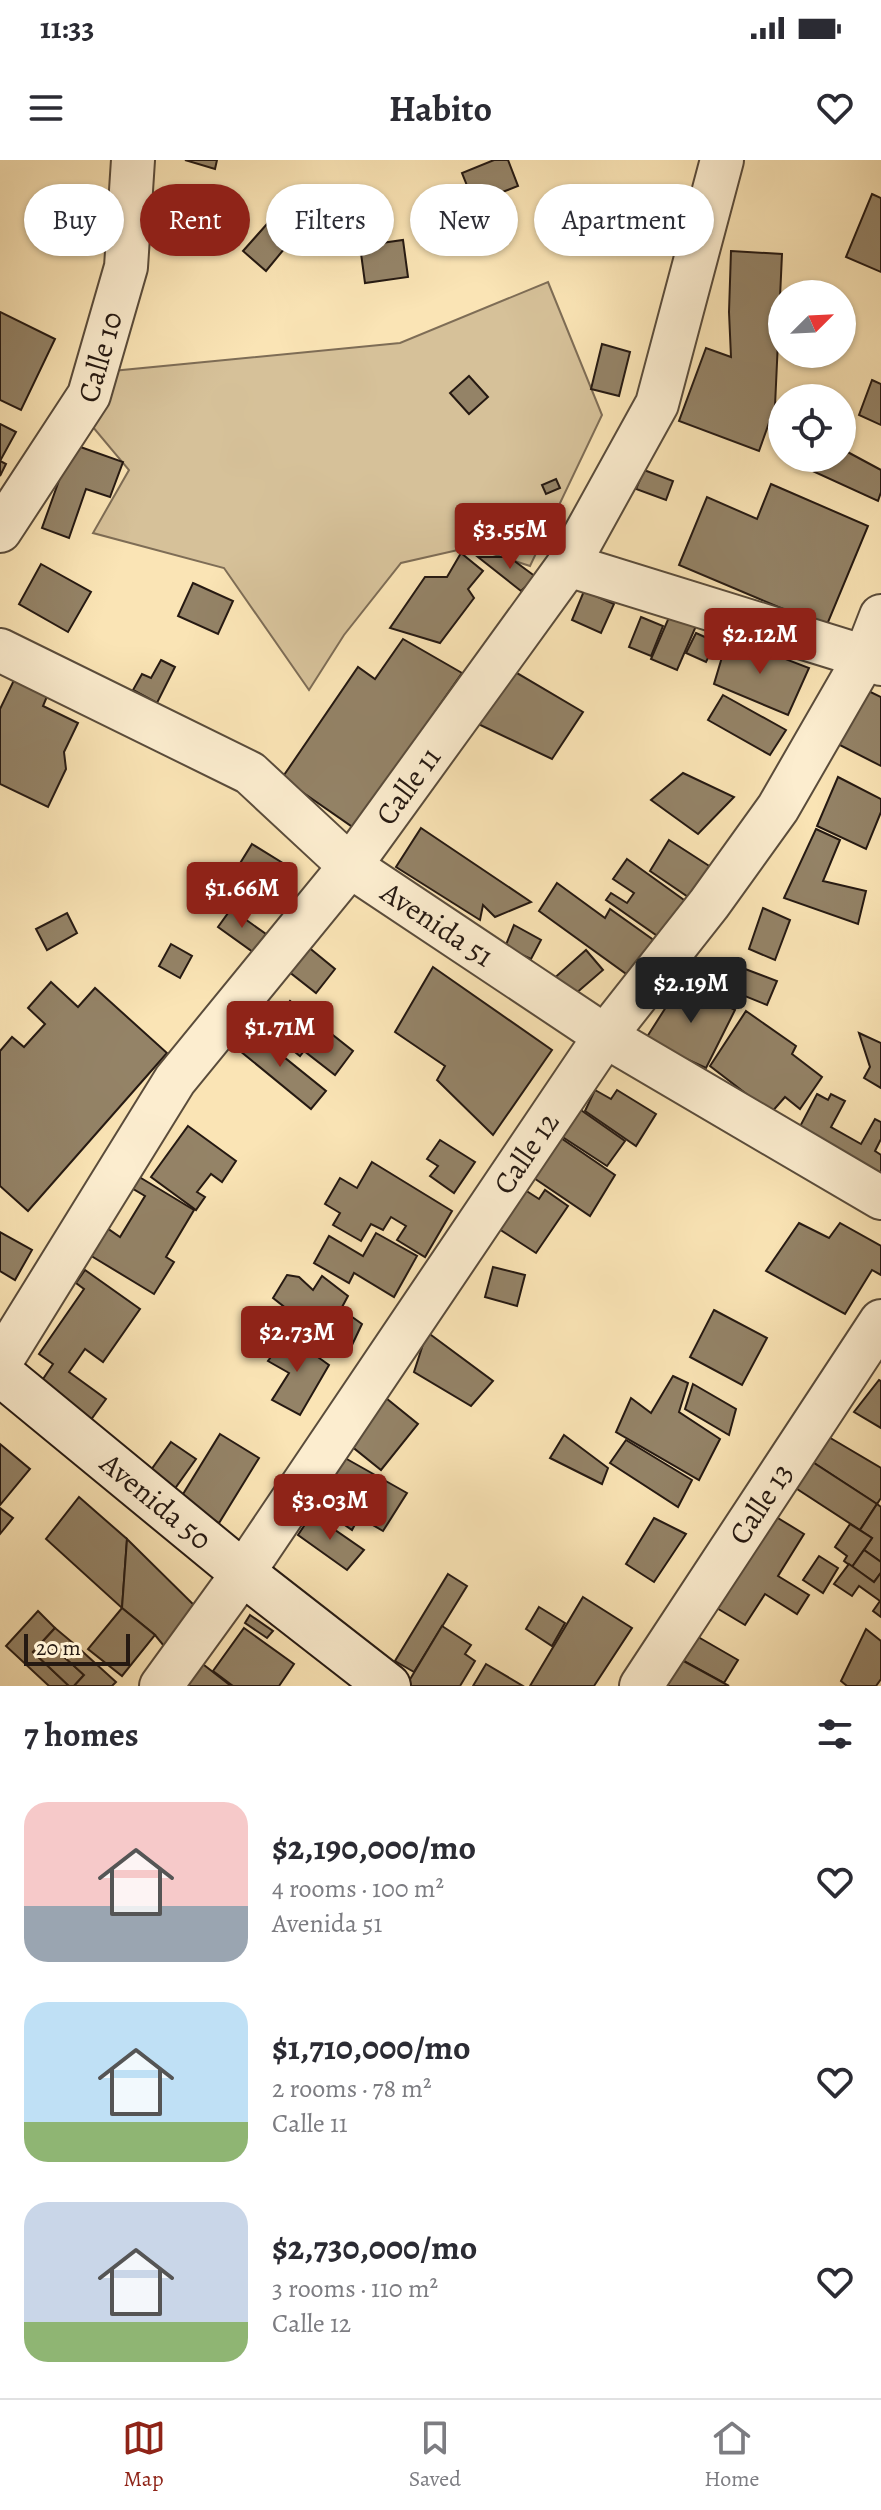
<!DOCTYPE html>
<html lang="en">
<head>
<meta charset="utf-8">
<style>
  body { margin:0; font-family:Alegreya,serif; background:#f2f2f3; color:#2b2b33; height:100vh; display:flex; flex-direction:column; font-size:30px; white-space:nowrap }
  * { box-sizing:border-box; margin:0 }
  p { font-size:26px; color:#7c7c81 }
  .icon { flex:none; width:44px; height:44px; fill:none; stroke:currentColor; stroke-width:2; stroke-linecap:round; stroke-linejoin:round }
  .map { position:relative; height:1526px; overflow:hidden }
  .drawer { display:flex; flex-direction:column; background:#fff; flex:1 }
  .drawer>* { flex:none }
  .hud { position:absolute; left:24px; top:24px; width:834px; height:72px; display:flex; gap:16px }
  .needle { width:52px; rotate:66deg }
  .controls { position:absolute; left:768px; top:120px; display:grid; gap:16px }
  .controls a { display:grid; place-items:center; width:88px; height:88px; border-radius:50%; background:#fff; box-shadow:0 2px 6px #0004; font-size:40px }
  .scale { position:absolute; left:24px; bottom:20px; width:106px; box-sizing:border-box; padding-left:8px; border:4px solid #251912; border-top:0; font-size:22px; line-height:28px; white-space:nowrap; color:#251912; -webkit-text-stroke:6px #fcedcf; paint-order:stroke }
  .price { position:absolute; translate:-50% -68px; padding:0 18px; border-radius:8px; background:#8f2418; color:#fff; font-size:26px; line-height:52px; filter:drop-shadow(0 2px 4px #0008) }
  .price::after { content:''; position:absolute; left:50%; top:48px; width:24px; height:18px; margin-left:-12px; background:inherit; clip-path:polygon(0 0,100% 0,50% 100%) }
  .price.on { background:#222; color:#fff }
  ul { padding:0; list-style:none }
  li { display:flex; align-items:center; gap:24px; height:200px; padding:0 24px }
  li span { display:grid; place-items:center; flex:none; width:224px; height:160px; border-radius:24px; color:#555 }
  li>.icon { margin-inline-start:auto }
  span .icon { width:96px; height:96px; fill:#fffc; stroke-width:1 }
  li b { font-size:34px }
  h2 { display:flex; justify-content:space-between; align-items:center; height:96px; padding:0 24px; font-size:34px }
  .chip { padding:0 28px; border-radius:36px; background:#fff; box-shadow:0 2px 6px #0004; font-size:28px; line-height:72px }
  .chip.on { background:#8f2418; color:#fff }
  .status { display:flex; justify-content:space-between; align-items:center; height:56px; padding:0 40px; background:#fff; direction:ltr }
  .status svg { height:22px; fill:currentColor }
  header { display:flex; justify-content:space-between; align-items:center; height:104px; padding:0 24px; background:#fff; font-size:36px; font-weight:600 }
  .dock { display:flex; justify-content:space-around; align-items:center; height:112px; border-top:2px solid #e1e1e2; background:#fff; font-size:22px; color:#7c7c81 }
  .dock a { display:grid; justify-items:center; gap:4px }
  .dock .on { color:#8f2418 }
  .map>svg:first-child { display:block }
  .green { fill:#d6c199; stroke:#7e6d56; stroke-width:2 }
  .building { fill:#948367; stroke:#251912; stroke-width:2 }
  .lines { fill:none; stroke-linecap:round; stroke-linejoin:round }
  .street-casing { stroke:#5a4c3b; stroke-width:46 }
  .secondary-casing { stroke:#251912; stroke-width:48 }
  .street { stroke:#fcedcf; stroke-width:42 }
  .secondary { stroke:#fcedcf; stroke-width:44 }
  .labels { text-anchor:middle; stroke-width:6; stroke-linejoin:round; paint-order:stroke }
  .street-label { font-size:30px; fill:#251912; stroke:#fcedcf }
</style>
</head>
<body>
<div class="status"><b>11:33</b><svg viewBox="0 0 49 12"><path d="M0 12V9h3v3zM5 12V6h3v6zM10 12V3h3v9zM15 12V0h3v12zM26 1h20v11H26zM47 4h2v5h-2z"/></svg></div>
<header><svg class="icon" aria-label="menu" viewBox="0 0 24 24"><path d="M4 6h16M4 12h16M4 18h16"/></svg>Habito<svg class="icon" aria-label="heart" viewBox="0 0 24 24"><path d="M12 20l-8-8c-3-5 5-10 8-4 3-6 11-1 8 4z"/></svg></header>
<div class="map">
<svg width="881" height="1526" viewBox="0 0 881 1526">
  <rect width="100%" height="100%" fill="#fae4b5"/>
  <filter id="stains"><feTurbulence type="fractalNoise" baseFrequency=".0025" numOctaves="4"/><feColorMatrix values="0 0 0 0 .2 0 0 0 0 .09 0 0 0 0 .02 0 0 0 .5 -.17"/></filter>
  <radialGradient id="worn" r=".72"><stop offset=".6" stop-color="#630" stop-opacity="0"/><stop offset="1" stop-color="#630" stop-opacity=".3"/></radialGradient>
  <!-- green -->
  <polygon class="green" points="548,122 602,255 530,406 471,387 401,403 344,475 309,530 224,408 93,373 129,310 87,260 102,212 400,183"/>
  <!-- building -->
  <g class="building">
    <polygon points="185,0 217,0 215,9"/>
    <polygon points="494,0 508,0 518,26 474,43 462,13"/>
    <polygon points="872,34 881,38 881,112 846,97"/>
    <polygon points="267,64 289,83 266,111 243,91"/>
    <polygon points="403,80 408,117 365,123 360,86"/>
    <polygon points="731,91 782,94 775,246 759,291 679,261 706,188 731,197 729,152"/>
    <polygon points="0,152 55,179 21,250 0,240"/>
    <polygon points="602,184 630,192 619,236 591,229"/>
    <polygon points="469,216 488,237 469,254 450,233"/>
    <polygon points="872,220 881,224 881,265 859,255"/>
    <polygon points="0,264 16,272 0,301 6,304 0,316"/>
    <polygon points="72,284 123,302 110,337 86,329 69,378 42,368"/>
    <polygon points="842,289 881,310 881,332 878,341 806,308 811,298 842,298"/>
    <polygon points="644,310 673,321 666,340 636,329"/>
    <polygon points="556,319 560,328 546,334 542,325"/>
    <polygon points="771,324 868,366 826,467 679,405 707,337 757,359"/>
    <polygon points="461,393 483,411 468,429 474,438 440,483 390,468 425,417 447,417"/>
    <polygon points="478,397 509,397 536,417 521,431"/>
    <polygon points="41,404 91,432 68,472 19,444"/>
    <polygon points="193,423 233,441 218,474 178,456"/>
    <polygon points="584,431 614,444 601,473 572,460"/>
    <polygon points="670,455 696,466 677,510 651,499"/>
    <polygon points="641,457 663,466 651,496 629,487"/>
    <polygon points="696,473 716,482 706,502 686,493"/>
    <polygon points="728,477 809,508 788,555 714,524"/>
    <polygon points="403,479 462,513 354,668 282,618 358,507 375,519"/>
    <polygon points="161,500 175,507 157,543 133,530 142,514 151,518"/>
    <polygon points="505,506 583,552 552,599 472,561"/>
    <polygon points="15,518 48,534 43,546 78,563 64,592 66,609 48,647 0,624 0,549"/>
    <polygon points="854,524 881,537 881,606 830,580"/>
    <polygon points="723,535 786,570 770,595 708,560"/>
    <polygon points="683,613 734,637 698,674 651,640"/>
    <polygon points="838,617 881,639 881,652 866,689 817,666"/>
    <polygon points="421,668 531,742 495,757 483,745 480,760 396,707"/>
    <polygon points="816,669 840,680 823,721 866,731 858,764 784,738"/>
    <polygon points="669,680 717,711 697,743 650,711"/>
    <polygon points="252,684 286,705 272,726 239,705"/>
    <polygon points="627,699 691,745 666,782 606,740 611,733 627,743 634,733 613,719"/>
    <polygon points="557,723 605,758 610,749 662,786 636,821 539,751"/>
    <polygon points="763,748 790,760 775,800 749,789"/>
    <polygon points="231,749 266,774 253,792 218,767"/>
    <polygon points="67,753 77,773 47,790 36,769"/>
    <polygon points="514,765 541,780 531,799 505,787"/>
    <polygon points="171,784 192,796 180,818 159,806"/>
    <polygon points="307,786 335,809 316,833 288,811"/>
    <polygon points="586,790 603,810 567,841 551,821"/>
    <polygon points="724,801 777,821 767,845 715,824"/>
    <polygon points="433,807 552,890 493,975 437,920 445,906 395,872"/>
    <polygon points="51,822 78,847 95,828 167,893 28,1051 0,1026 0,891 12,877 24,887 45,864 28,848"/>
    <polygon points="682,822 735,850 706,908 645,880"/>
    <polygon points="260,840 279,856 290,841 353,891 335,915 304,891 300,896 248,855"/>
    <polygon points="746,851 796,886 792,894 822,917 800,949 785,937 771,953 710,906"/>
    <polygon points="248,868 326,931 311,949 234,886"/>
    <polygon points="859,873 881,883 881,928 864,918 870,907"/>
    <polygon points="595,930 611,939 617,930 656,954 636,986 585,951"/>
    <polygon points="817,934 828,940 831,934 845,941 831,967 861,984 875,959 881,962 881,979 875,991 881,995 881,1013 876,1022 795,976"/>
    <polygon points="578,948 625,981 607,1006 561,976"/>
    <polygon points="188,966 236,1001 222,1022 211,1014 197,1032 205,1037 196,1050 151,1017"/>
    <polygon points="555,974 615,1015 590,1056 528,1014"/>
    <polygon points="440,980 475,1002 454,1033 430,1016 438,1006 427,999"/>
    <polygon points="372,1002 452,1051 425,1097 397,1080 406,1066 391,1057 383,1070 371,1064 361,1081 333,1065 340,1053 325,1044 340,1018 357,1028"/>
    <polygon points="136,1015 194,1050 166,1097 174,1102 154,1134 88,1094 104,1066 120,1077 145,1036 130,1027"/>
    <polygon points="525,1030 539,1039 545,1030 568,1046 536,1093 499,1069"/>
    <polygon points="799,1063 829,1078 840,1063 881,1086 881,1115 872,1110 845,1154 766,1111"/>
    <polygon points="0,1072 32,1090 15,1120 0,1111"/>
    <polygon points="376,1073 417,1096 394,1137 354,1113 349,1123 314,1103 329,1076 363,1096"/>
    <polygon points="493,1107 525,1115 517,1146 485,1137"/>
    <polygon points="85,1110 140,1149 103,1202 85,1189 69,1212 106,1239 90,1261 39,1225 53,1204 39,1194 84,1129 76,1123"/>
    <polygon points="287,1115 299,1117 313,1130 322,1116 348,1136 341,1149 362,1164 352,1185 316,1164 305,1180 287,1175 292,1153 273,1138"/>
    <polygon points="714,1150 767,1178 742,1225 690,1197"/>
    <polygon points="427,1172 493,1221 471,1246 414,1212"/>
    <polygon points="287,1175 329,1205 300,1255 272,1240 289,1213 268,1201"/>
    <polygon points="673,1216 688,1223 679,1252 720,1279 699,1320 616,1272 631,1238 651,1253"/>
    <polygon points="879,1220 881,1221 881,1268 854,1252"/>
    <polygon points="693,1224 736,1249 729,1275 685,1249"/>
    <polygon points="381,1234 418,1264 381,1310 345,1281"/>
    <polygon points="220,1274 259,1298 219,1363 180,1339"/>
    <polygon points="564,1275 608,1308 602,1324 550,1298"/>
    <polygon points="827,1276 881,1308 881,1338 877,1344 811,1301"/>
    <polygon points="626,1280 692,1320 678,1347 610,1303"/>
    <polygon points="171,1282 196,1299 171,1334 146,1317"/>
    <polygon points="0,1284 30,1309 0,1345"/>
    <polygon points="345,1298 407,1333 383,1371 359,1357 352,1370 310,1341"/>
    <polygon points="811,1301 877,1344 860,1370 794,1327"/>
    <polygon points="79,1337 127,1379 122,1448 46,1379"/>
    <polygon points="877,1344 881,1347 881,1402 864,1390 872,1378 860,1370"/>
    <polygon points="0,1348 13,1358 0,1374"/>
    <polygon points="312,1354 364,1390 347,1410 298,1375"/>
    <polygon points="773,1355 804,1374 778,1416 809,1435 797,1454 765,1434 745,1465 715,1447"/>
    <polygon points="654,1358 686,1374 654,1422 626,1404"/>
    <polygon points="850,1364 872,1378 852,1407 844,1401 847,1396 835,1387"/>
    <polygon points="127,1379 200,1451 168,1491 155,1475 122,1448"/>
    <polygon points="864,1390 881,1402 881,1415 880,1414 874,1422 852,1407"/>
    <polygon points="819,1396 838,1408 823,1433 803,1420"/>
    <polygon points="849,1404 874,1422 880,1414 881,1415 881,1457 873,1451 880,1441 859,1426 852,1436 834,1424"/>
    <polygon points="448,1414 467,1426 414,1512 395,1501"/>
    <polygon points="583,1437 632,1468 594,1526 530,1526"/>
    <polygon points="539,1447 565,1463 552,1486 526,1469"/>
    <polygon points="122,1448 155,1475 122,1516 88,1489"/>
    <polygon points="38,1451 55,1468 33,1492 69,1526 49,1526 6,1486"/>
    <polygon points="250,1455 273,1471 267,1478 245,1463"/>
    <polygon points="442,1466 471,1485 465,1494 475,1501 460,1526 406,1526"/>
    <polygon points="55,1468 73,1483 62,1495 84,1515 74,1526 69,1526 33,1492"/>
    <polygon points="244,1468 294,1504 279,1526 233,1526 213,1511"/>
    <polygon points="866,1469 881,1481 881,1519 876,1526 847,1526 841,1521"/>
    <polygon points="693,1474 738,1500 724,1523 680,1499"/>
    <polygon points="73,1483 116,1522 112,1526 74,1526 84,1515 62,1495"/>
    <polygon points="195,1498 231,1526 179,1526"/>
    <polygon points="680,1499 729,1526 664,1526"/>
    <polygon points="486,1504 523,1526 473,1526"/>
  </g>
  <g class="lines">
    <defs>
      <g id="street">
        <path id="s1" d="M0,371L89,235L126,107L133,0"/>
        <polyline points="568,405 865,497 881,504"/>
        <path id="s2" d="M0,490L250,613L350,706L605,876L881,1038"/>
        <path id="s3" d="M0,1203L175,920L350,706L568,405L657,244L722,0"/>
        <path id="s4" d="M161,1526L243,1413L605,876L709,744L778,648L865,497L881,456"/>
        <path id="s5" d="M641,1526L881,1161"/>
      </g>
      <g id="secondary">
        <path id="s6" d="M0,1213L243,1413L388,1526"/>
      </g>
    </defs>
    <!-- street casing -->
    <use href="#street" class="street-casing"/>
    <!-- secondary casing -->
    <use href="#secondary" class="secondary-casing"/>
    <!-- street -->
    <use href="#street" class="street"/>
    <!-- secondary -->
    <use href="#secondary" class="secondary"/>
  </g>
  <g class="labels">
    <!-- street labels -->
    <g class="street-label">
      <text dy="10" stroke="none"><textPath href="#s1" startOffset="202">Calle 10</textPath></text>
      <text dy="10" stroke="none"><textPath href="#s3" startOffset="708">Calle 11</textPath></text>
      <text dy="10" stroke="none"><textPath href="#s2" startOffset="520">Avenida 51</textPath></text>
      <text dy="10" stroke="none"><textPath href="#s4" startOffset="646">Calle 12</textPath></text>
      <text dy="10" stroke="none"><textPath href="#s6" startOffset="202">Avenida 50</textPath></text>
      <text dy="10" stroke="none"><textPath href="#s5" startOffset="218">Calle 13</textPath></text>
    </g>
  </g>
  <rect width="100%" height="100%" filter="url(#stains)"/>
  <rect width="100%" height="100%" fill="url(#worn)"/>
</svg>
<div class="controls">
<a><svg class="needle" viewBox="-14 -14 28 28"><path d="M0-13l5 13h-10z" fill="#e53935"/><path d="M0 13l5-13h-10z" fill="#7c7c81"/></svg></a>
<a><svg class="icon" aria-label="locate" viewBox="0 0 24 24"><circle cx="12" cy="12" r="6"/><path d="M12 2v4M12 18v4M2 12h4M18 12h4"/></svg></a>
</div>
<div class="scale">20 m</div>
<b class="price" style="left:510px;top:411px">$3.55M</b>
<b class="price" style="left:760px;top:516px">$2.12M</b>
<b class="price" style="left:242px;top:770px">$1.66M</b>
<b class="price on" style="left:691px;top:865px">$2.19M</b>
<b class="price" style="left:280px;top:909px">$1.71M</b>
<b class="price" style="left:297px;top:1214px">$2.73M</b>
<b class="price" style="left:330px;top:1382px">$3.03M</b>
<div class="hud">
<a class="chip">Buy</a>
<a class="chip on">Rent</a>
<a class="chip">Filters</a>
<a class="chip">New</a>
<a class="chip">Apartment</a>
</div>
</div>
<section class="drawer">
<h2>7 homes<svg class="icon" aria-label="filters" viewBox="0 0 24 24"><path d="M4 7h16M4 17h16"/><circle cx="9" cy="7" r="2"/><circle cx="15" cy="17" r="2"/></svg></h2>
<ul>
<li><span style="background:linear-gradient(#f6c9c9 65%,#9aa5b1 0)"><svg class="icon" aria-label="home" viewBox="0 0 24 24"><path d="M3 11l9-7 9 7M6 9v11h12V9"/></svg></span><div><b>$2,190,000/mo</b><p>4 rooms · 100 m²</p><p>Avenida 51</p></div><svg class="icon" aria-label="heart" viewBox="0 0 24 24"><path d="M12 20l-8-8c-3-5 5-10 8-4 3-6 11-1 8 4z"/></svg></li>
<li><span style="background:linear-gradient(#bfe0f5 75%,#8fb573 0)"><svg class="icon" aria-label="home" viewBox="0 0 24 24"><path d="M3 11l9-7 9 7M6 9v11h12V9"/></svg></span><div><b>$1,710,000/mo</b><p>2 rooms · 78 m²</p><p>Calle 11</p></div><svg class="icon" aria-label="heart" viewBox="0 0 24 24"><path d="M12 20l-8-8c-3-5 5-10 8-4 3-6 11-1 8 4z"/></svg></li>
<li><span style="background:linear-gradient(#c9d6e8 75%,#8fb573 0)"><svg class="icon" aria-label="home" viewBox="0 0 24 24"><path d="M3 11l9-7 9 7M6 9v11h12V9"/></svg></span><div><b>$2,730,000/mo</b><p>3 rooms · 110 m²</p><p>Calle 12</p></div><svg class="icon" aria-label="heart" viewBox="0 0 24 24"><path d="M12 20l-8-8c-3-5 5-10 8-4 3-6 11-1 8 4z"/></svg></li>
</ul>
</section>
<nav class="dock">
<a class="on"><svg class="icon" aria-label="map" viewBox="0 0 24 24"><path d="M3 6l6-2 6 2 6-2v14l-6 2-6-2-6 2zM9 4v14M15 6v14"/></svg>Map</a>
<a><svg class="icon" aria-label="saved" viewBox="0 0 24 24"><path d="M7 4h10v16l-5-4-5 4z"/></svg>Saved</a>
<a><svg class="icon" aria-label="home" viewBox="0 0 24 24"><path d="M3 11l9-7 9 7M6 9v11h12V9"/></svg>Home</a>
</nav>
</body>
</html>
